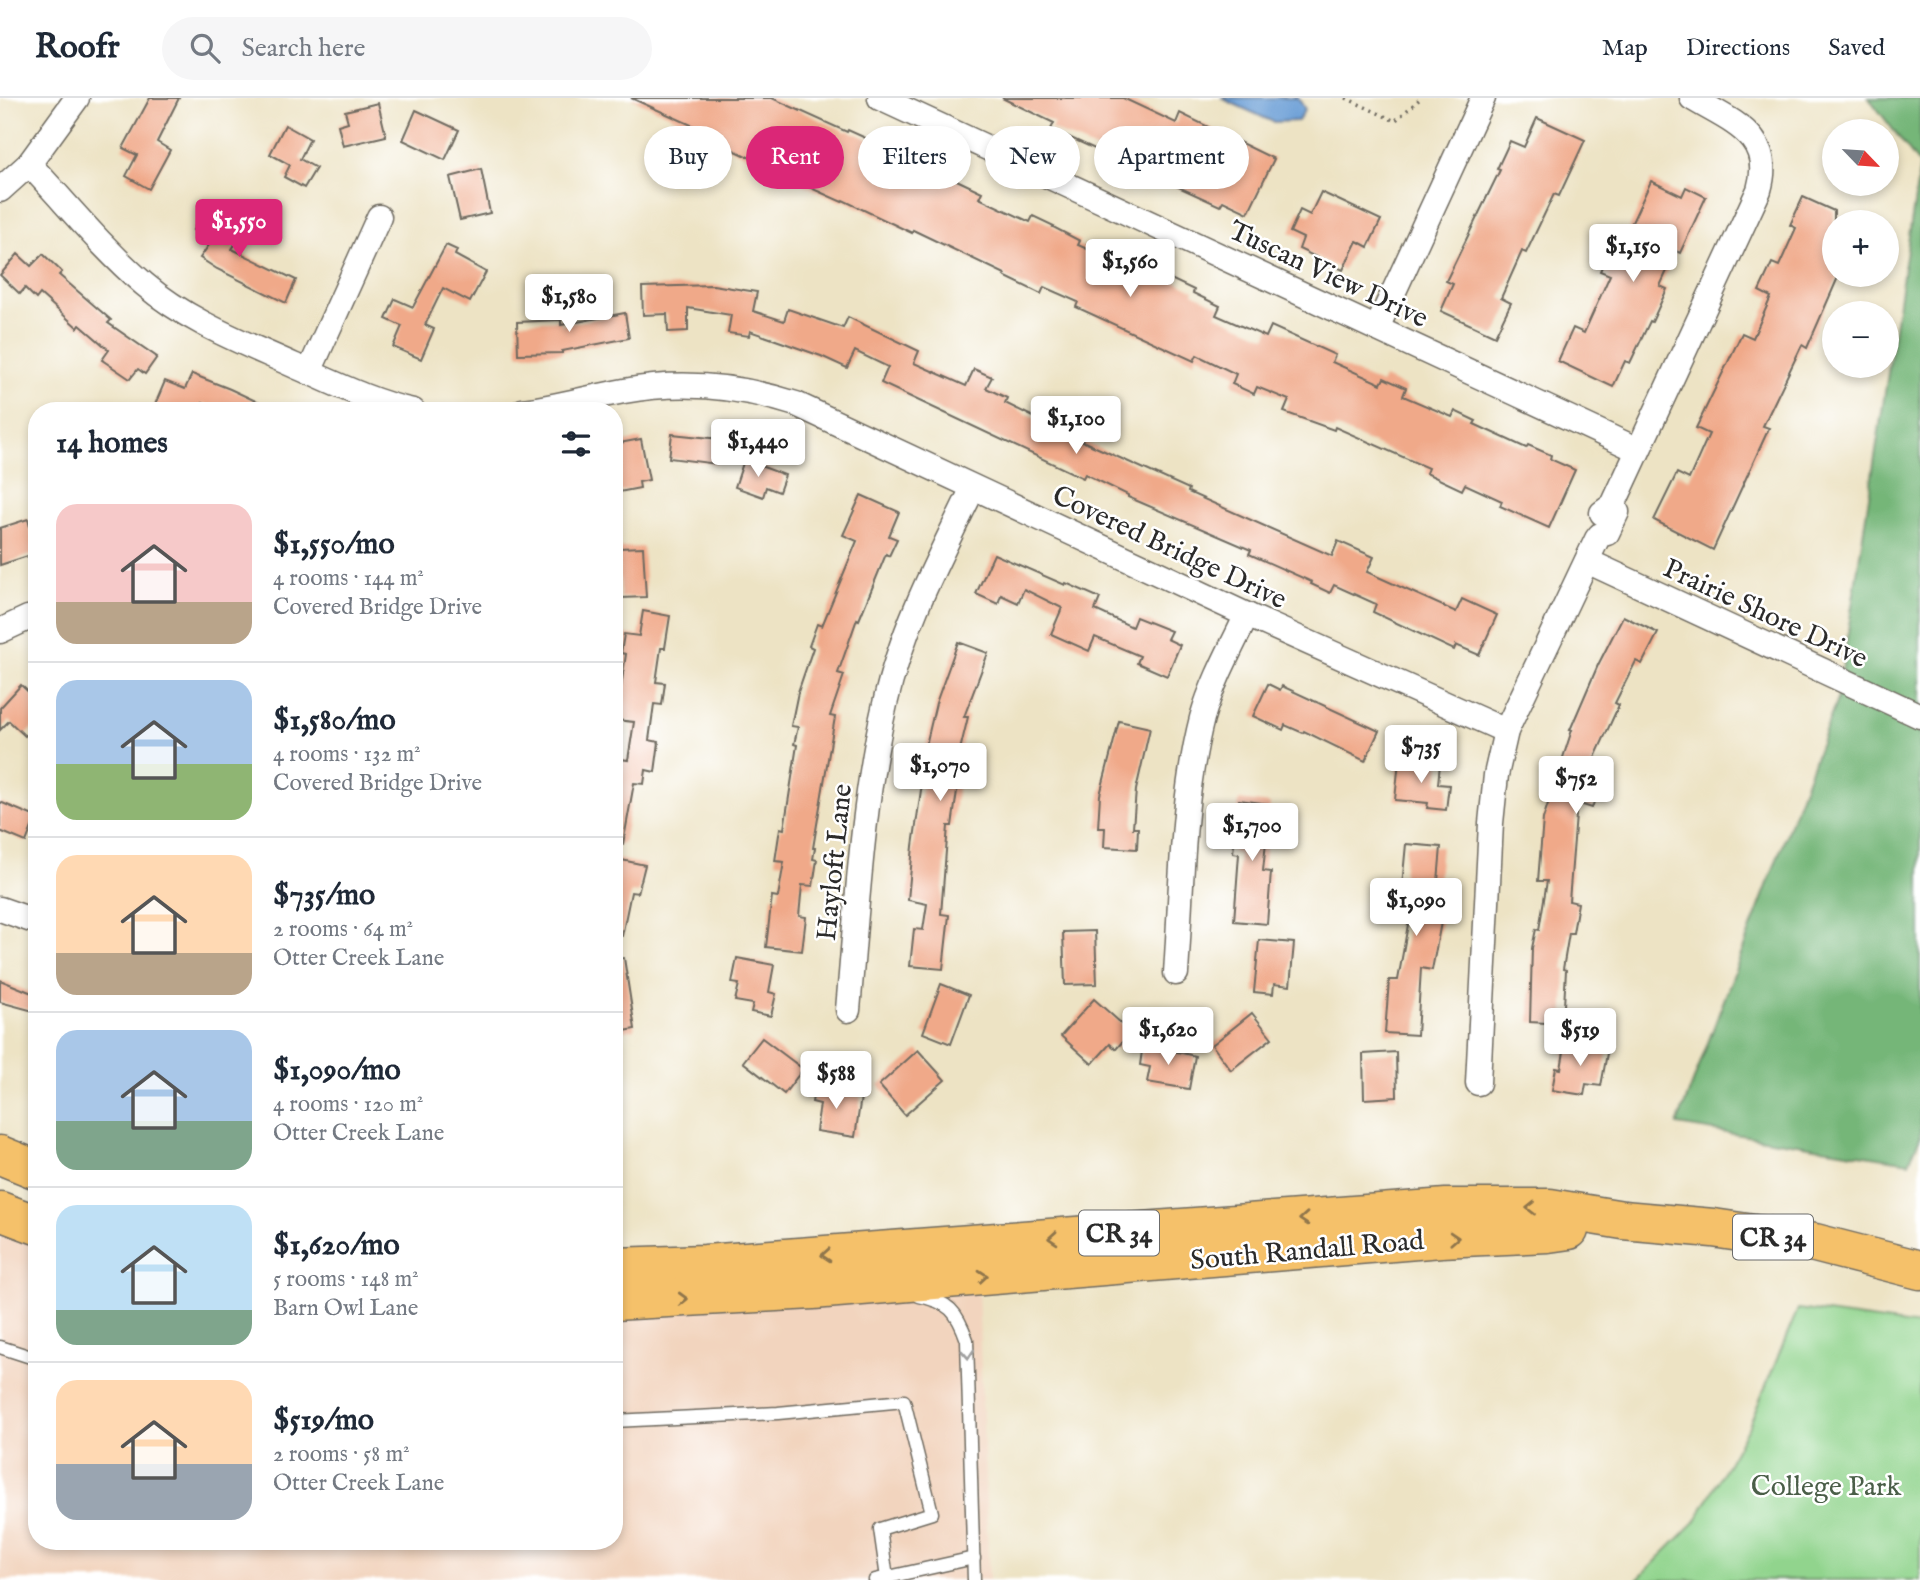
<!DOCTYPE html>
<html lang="en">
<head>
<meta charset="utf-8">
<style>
  body { margin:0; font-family:"IM FELL English",serif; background:#f6f6f7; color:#1f2937; height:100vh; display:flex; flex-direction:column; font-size:26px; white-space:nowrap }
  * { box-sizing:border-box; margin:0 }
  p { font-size:23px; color:#747a83 }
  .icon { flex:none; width:38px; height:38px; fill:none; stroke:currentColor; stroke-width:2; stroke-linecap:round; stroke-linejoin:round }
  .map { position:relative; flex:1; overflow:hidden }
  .drawer { position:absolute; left:28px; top:304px; width:595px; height:1148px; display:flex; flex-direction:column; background:#fff; border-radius:28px; box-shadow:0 4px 10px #0003 }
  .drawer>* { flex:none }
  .hud { position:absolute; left:644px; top:28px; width:665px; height:63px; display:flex; gap:14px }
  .needle { width:46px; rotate:115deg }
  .buttons { position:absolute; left:1822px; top:21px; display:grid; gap:14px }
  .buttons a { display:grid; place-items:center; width:77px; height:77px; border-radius:50%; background:#fff; box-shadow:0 4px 10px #0003; font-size:35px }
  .price { position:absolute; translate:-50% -60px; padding:0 16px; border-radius:7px; background:#fff; color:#222; font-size:23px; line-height:46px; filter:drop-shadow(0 2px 4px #0008) }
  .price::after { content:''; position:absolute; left:50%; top:42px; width:21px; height:16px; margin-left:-10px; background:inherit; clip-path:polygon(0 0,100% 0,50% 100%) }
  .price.current { background:#db2777; color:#fff }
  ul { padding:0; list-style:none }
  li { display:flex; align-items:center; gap:21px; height:175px; padding:0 28px }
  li+li { border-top:2px solid #e0e1e3 }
  li span { display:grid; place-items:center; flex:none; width:196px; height:140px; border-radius:21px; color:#555 }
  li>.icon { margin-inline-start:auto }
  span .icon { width:84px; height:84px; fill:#fffc; stroke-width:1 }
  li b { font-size:30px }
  h2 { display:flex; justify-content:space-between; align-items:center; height:84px; padding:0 28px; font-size:30px }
  .chip { padding:0 24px; border-radius:32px; background:#fff; box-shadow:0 4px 10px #0003; font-size:24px; line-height:63px }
  .chip.current { background:#db2777; color:#fff }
  header { display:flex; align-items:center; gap:42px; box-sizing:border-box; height:98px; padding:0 35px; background:#fff; border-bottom:2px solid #e0e1e3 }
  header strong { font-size:33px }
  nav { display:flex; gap:38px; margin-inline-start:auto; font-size:24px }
  .search { width:490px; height:63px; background:#f6f6f7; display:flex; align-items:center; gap:18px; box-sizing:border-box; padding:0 24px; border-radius:38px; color:#747a83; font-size:26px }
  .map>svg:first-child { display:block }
  .built { fill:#f2d4be }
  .green { fill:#91d48d; stroke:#5e805c; stroke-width:2 }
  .forest { fill:#74b678; stroke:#507052; stroke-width:2 }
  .water { fill:#699dd5; stroke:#4a6480; stroke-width:2 }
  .building { fill:#f0a989 }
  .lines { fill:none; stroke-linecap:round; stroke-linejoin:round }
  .lane-casing { stroke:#6f6b61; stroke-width:15 }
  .street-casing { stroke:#6f6b61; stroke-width:27 }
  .primary-casing { stroke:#6f6b61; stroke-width:41 }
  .path { stroke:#6f6b61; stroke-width:3.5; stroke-dasharray:2 5; stroke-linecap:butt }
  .lane { stroke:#fff; stroke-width:12 }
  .street { stroke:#fff; stroke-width:24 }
  .primary { stroke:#f5c16b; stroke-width:38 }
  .oneway { stroke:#90764b }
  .oneway2 { stroke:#a0a0a0 }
  .labels { text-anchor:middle; stroke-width:5; stroke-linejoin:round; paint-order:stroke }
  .shield { fill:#fff; stroke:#6b6b6b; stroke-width:2 }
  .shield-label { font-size:26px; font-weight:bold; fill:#2b2b2b }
  .street-label { font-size:28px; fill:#2b2b2b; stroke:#fff }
  .park-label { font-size:28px; fill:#4a5e48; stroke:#fff }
</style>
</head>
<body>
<header>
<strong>Roofr</strong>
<div class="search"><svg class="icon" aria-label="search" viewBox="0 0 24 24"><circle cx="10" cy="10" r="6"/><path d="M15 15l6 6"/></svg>Search here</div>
<nav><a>Map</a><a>Directions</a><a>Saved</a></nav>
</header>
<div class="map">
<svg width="1920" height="1482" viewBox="0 0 1920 1482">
  <rect width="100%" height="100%" fill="#fff"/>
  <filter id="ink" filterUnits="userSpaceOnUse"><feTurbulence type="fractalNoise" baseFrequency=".0143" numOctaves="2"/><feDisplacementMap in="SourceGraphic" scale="14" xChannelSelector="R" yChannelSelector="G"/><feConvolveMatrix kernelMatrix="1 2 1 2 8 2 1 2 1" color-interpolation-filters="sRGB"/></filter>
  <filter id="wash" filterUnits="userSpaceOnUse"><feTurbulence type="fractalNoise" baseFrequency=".00686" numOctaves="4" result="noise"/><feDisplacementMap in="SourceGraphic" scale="28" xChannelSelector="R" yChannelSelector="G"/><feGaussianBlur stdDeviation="1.57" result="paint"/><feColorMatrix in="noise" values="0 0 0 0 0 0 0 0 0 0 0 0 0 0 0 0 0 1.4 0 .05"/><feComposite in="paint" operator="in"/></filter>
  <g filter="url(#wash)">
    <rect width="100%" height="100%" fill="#ede3c4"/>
    <!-- built -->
    <polygon class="built" points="0,1127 37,1139 37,1444 614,1444 614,1216 978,1190 989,1482 0,1482"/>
    <!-- green -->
    <polygon class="green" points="1798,1211 1920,1228 1920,1482 1637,1482 1695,1424 1749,1328"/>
    <!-- forest -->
    <g class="forest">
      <polygon points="1869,0 1920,0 1920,67"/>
      <polygon points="1920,67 1920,1040 1909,1064 1677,1027 1838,599"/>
    </g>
    <!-- water -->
    <polygon class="water" points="1221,0 1298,0 1305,11 1298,23 1273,24"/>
    <g id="blocks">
      <!-- building -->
      <g class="building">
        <polygon points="150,0 179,0 157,44 170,52 149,91 126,78 137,57 123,50"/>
        <polygon points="631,0 772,0 847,34 848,32 870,42 867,47 916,70 919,64 963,85 982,94 979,100 1030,124 1033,118 1054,128 1053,129 1080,143 1078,147 1128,169 1131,162 1194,192 1193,195 1220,208 1216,217 1266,239 1271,228 1335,257 1332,264 1381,286 1384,280 1406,290 1403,298 1452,319 1455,313 1476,323 1474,326 1526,350 1528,347 1551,357 1550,361 1575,372 1549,430 1500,408 1502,403 1465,386 1462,392 1426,375 1428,370 1335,329 1334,332 1284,314 1289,302 1257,289 1254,296 1232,286 1236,276 1197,257 1194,263 1076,209 1078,204 1044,189 1041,196 1004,178 1005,176 913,132 912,135 843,102 842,104 793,82 796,76 763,60 761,65 723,47 725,42"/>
        <polygon points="1002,0 1123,0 1176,25 1180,15 1274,61 1248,115 1223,103 1220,108 1051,31 1054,25"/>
        <polygon points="378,5 386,38 343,48 338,27 348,24 345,13"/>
        <polygon points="416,12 459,32 445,62 403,42"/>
        <polygon points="1537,20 1585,42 1559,98 1554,96 1526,155 1522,153 1501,200 1511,205 1495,238 1441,213 1453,186 1446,183 1500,72 1497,71 1510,43 1524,49"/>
        <polygon points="285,27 310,41 300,61 316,70 304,90 284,79 290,67 270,56"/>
        <polygon points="481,71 490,115 460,122 450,79"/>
        <polygon points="1651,83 1682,98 1686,89 1706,99 1680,155 1676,153 1660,188 1667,191 1652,224 1650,223 1630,265 1625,263 1613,289 1558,263 1573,230 1584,235 1610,177 1600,173 1615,140 1623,144"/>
        <polygon points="1321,94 1381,122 1368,149 1357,143 1343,172 1299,151 1303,140 1290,134 1300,112 1310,117"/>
        <polygon points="1803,99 1834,113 1834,177 1839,177 1807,250 1802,247 1763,328 1769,330 1713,452 1654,422 1677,375 1689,381 1709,336 1696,330 1742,235 1753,240 1771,199 1759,193 1772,165 1779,168 1796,130 1790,127"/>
        <polygon points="208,109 232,125 227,134 238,142 232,151 296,182 286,205 217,171 200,160 211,144 193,132"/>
        <polygon points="446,147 457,152 455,157 486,174 470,204 443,190 425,227 434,231 421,261 393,249 402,228 386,221 395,201 413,209"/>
        <polygon points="18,156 31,168 43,156 62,174 59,177 111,222 108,225 157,259 145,276 138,271 130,281 102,262 109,252 80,227 78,230 40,196 36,201 25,190 20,196 0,177"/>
        <polygon points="713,187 757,194 753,213 784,223 788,211 843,230 848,219 919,253 914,265 966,288 974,271 992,279 986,290 1007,300 1005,305 1080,342 1189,391 1188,394 1332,458 1338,443 1374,459 1367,474 1456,514 1462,501 1497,517 1479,557 1456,547 1454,552 1373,514 1376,506 1334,487 1330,495 1311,486 1312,484 1249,456 1251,452 1128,399 1128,397 1085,376 1083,380 881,285 888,269 855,253 847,270 821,258 750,233 749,238 728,235 731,217 688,210 688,233 668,234 667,216 643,217 642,189"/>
        <polygon points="625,215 629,240 562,253 562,255 518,256 517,224 561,222 561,227"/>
        <polygon points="192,276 230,291 277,313 221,313 203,305 199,313 164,313 154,309 165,283 185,291"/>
        <polygon points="672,336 720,341 717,366 669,360"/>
        <polygon points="641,341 649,382 639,384 640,390 614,395 614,346"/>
        <polygon points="744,362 785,377 779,394 766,389 763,399 735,389"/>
        <polygon points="861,397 899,414 889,438 897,441 889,458 886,456 859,522 857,521 838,575 844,577 830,618 835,619 813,750 815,750 813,761 817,762 813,788 802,787 799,818 806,819 802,853 766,849 772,798 778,799 784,764 775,763 780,730 784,731 797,647 794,646 798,629 791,628 798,594 813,550 809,548 817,526 822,528 857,443 843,437"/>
        <polygon points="28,421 37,455 0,467 0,430"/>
        <polygon points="643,449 646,499 621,500 618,450"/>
        <polygon points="994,456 1065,487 1066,485 1100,500 1095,512 1132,529 1136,519 1171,533 1167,541 1180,547 1167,578 1137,565 1140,558 1095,539 1089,553 1051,536 1062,510 1024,491 1018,505 1001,497 998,506 976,496"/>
        <polygon points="643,513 670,518 665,550 661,550 656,584 665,585 662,607 654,606 649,642 659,644 655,674 646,672 644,686 634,685 623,746 614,746 614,660 628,662 634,624 616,622 626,556 621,555 624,536 639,538"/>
        <polygon points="1623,518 1658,535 1642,566 1636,563 1615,605 1619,607 1591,668 1605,672 1592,710 1577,705 1569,803 1578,805 1573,835 1569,835 1563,871 1566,872 1563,926 1530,924 1532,850 1536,831 1539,832 1547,783 1538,783 1543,721 1572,632 1570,632 1598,567"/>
        <polygon points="958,544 988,555 964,619 968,619 952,685 958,686 952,728 948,728 941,816 949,817 943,871 910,868 914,831 923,832 927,806 908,802 913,748 925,664 922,664 936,605"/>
        <polygon points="1268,586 1280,592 1282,588 1379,633 1365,663 1304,633 1303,635 1285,627 1283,632 1253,618"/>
        <polygon points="21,587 37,602 37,625 25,638 9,623 0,632 0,610"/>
        <polygon points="1119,623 1150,630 1136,692 1133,730 1138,730 1137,751 1104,749 1105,730 1098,730 1100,697"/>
        <polygon points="1399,662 1440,666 1438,686 1449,687 1446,712 1427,710 1428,705 1395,702"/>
        <polygon points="1239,702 1270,706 1263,773 1271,774 1267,826 1234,823 1239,756 1233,755"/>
        <polygon points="0,704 36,719 26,744 0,733"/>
        <polygon points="1406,746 1441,749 1435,818 1442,819 1432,872 1421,870 1417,937 1385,935 1389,882 1398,882 1413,799 1401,798"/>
        <polygon points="617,761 645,767 638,795 631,794 622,838 614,837 614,776"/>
        <polygon points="1095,833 1097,886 1065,887 1063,834"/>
        <polygon points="1259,842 1294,845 1290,888 1274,886 1273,896 1254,894"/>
        <polygon points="624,860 635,931 614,935 614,861"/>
        <polygon points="737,860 774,867 769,894 776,896 771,918 751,914 753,906 735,903 739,886 732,885"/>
        <polygon points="0,882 37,897 37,914 0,904"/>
        <polygon points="941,886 969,897 951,946 923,935"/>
        <polygon points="1094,901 1131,934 1116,951 1110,946 1092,966 1061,938"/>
        <polygon points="1252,915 1272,940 1231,972 1212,947"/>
        <polygon points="762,940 803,971 784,996 743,964"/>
        <polygon points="1566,942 1608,950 1601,988 1586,986 1584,997 1552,992 1556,970 1561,971"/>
        <polygon points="1143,946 1195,958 1189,991 1147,984 1150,969 1140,967"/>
        <polygon points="918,952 945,982 905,1017 879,987"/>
        <polygon points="1396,954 1397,999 1364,1001 1363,956"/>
        <polygon points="816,983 835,986 833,994 861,999 855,1039 816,1033 820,1006 812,1004"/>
      </g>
    </g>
  </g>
  <g filter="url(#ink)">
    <use href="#blocks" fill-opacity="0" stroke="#6f6b61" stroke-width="2"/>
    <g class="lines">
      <defs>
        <g id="lane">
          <path d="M919,1198C949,1204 957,1213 967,1242L974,1482"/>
          <polyline points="0,1249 37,1261"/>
          <polyline points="614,1323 778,1315 904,1303 932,1415 880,1431 887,1480"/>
          <polyline points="875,1482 974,1460"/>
        </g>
        <g id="street">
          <polyline points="880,0 1638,352"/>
          <path d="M29,66C67,106 102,150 144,186C187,223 242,244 293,267C332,284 371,304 413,313"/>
          <polyline points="0,92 29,66 77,0"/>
          <polyline points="1377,230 1483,0"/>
          <polyline points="309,274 379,119"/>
          <path d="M523,313C558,309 590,299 624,293C683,282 740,288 796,306L1247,517L1506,633"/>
          <path d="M1602,415L1613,407L1759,92C1775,37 1731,24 1692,0"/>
          <polyline points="1587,463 1920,618"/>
          <polyline points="0,533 28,520 37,519"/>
          <polyline points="0,811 37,824"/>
          <path d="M1176,875C1182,790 1181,702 1202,620C1212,585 1231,550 1247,517"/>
          <path d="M848,912C857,810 862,706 885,606C902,529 939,460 973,390"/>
          <polyline points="1478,985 1491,725 1496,677 1506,633 1597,441 1600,437 1607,435 1617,414 1613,407"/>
        </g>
        <g id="primary">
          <polyline points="0,1057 37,1072"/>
          <polyline points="0,1113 37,1127"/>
          <polyline points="614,1169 705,1166 1446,1110 1550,1110 1623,1122 1713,1130 1815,1145 1920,1172"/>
          <polyline points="614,1203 813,1192 1441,1140 1548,1135 1569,1132"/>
        </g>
      </defs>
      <!-- lane casing -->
      <use href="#lane" class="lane-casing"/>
      <!-- street casing -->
      <use href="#street" class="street-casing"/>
      <!-- primary casing -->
      <use href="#primary" class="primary-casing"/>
      <!-- path -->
      <polyline class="path" points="1346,0 1395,23 1421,0"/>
      <!-- lane -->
      <use href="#lane" class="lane"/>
      <!-- street -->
      <use href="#street" class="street"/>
      <!-- primary -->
      <use href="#primary" class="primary"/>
    </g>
    <!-- one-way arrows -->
    <defs><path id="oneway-chevron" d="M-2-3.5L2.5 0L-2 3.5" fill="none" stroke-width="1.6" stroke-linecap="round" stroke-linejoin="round" transform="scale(1.75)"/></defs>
    <g class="oneway">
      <use href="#oneway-chevron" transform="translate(1531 1110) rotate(180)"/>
      <use href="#oneway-chevron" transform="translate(1304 1121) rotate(176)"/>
      <use href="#oneway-chevron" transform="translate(1053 1140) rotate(176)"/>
      <use href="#oneway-chevron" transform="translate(1454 1140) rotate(-3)"/>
      <use href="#oneway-chevron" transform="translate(826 1157) rotate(176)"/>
      <use href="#oneway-chevron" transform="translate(983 1178) rotate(-5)"/>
      <use href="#oneway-chevron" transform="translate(683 1201) rotate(-2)"/>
    </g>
    <use class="oneway2" href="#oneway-chevron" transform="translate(968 1256) rotate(86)"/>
  </g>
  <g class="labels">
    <!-- shield labels -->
    <g class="shield">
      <rect x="1079" y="1112.5" width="80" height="45" rx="5"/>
      <rect x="1733" y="1116.5" width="80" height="45" rx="5"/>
    </g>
    <g class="shield-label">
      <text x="1119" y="1144">CR 34</text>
      <text x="1773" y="1148">CR 34</text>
    </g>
    <!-- street labels -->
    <g class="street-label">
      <text transform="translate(1329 175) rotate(25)" y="10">Tuscan View Drive</text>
      <text transform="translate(1170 448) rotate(25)" y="10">Covered Bridge Drive</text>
      <text transform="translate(1766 514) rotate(25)" y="10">Prairie Shore Drive</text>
      <text transform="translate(833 764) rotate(-84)" y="10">Hayloft Lane</text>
      <text transform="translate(1307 1151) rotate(-5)" y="10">South Randall Road</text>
    </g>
    <!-- park labels -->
    <g class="park-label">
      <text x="1826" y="1397">College Park</text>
    </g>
  </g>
</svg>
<div class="buttons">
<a><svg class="needle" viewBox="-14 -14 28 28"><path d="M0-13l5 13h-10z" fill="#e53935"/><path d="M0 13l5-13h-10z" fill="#747a83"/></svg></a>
<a>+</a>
<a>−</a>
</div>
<b class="price current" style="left:239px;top:161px">$1,550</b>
<b class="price" style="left:1633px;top:186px">$1,150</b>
<b class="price" style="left:1130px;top:201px">$1,560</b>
<b class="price" style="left:569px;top:236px">$1,580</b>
<b class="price" style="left:1076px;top:358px">$1,100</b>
<b class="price" style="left:758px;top:381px">$1,440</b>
<b class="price" style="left:1421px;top:687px">$735</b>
<b class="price" style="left:940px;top:705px">$1,070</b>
<b class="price" style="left:1576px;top:718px">$752</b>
<b class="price" style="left:1252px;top:765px">$1,700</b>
<b class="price" style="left:1416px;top:840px">$1,090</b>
<b class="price" style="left:1168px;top:969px">$1,620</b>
<b class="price" style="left:1580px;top:970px">$519</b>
<b class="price" style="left:836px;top:1013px">$588</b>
<div class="hud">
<a class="chip">Buy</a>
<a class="chip current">Rent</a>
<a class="chip">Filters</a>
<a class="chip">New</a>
<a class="chip">Apartment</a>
</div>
<section class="drawer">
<h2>14 homes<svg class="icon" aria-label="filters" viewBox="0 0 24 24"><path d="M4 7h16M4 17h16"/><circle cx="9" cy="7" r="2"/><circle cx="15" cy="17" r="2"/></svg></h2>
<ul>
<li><span style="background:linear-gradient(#f6c9c9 70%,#b9a48a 0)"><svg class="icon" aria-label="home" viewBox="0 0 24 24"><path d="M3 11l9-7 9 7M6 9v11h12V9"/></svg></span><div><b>$1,550/mo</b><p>4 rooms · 144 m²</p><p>Covered Bridge Drive</p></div></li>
<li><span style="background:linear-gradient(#a9c7e8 60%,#8fb573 0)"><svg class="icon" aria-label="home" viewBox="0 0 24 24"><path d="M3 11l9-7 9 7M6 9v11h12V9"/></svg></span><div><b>$1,580/mo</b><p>4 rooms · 132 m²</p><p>Covered Bridge Drive</p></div></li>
<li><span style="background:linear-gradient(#ffd9b3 70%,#b9a48a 0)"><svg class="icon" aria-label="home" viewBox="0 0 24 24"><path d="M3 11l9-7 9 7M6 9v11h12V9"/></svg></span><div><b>$735/mo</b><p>2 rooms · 64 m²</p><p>Otter Creek Lane</p></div></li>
<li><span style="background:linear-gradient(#a9c7e8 65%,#7fa58c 0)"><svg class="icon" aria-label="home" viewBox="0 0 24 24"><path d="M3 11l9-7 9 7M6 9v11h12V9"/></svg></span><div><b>$1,090/mo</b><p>4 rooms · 120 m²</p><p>Otter Creek Lane</p></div></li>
<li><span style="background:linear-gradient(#bfe0f5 75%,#7fa58c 0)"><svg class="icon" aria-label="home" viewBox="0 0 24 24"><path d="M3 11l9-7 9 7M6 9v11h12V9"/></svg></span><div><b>$1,620/mo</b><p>5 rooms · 148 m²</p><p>Barn Owl Lane</p></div></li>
<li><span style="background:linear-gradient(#ffd9b3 60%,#9aa5b1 0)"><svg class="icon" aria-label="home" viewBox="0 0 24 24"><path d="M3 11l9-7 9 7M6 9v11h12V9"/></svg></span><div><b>$519/mo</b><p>2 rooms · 58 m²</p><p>Otter Creek Lane</p></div></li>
</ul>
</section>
</div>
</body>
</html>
